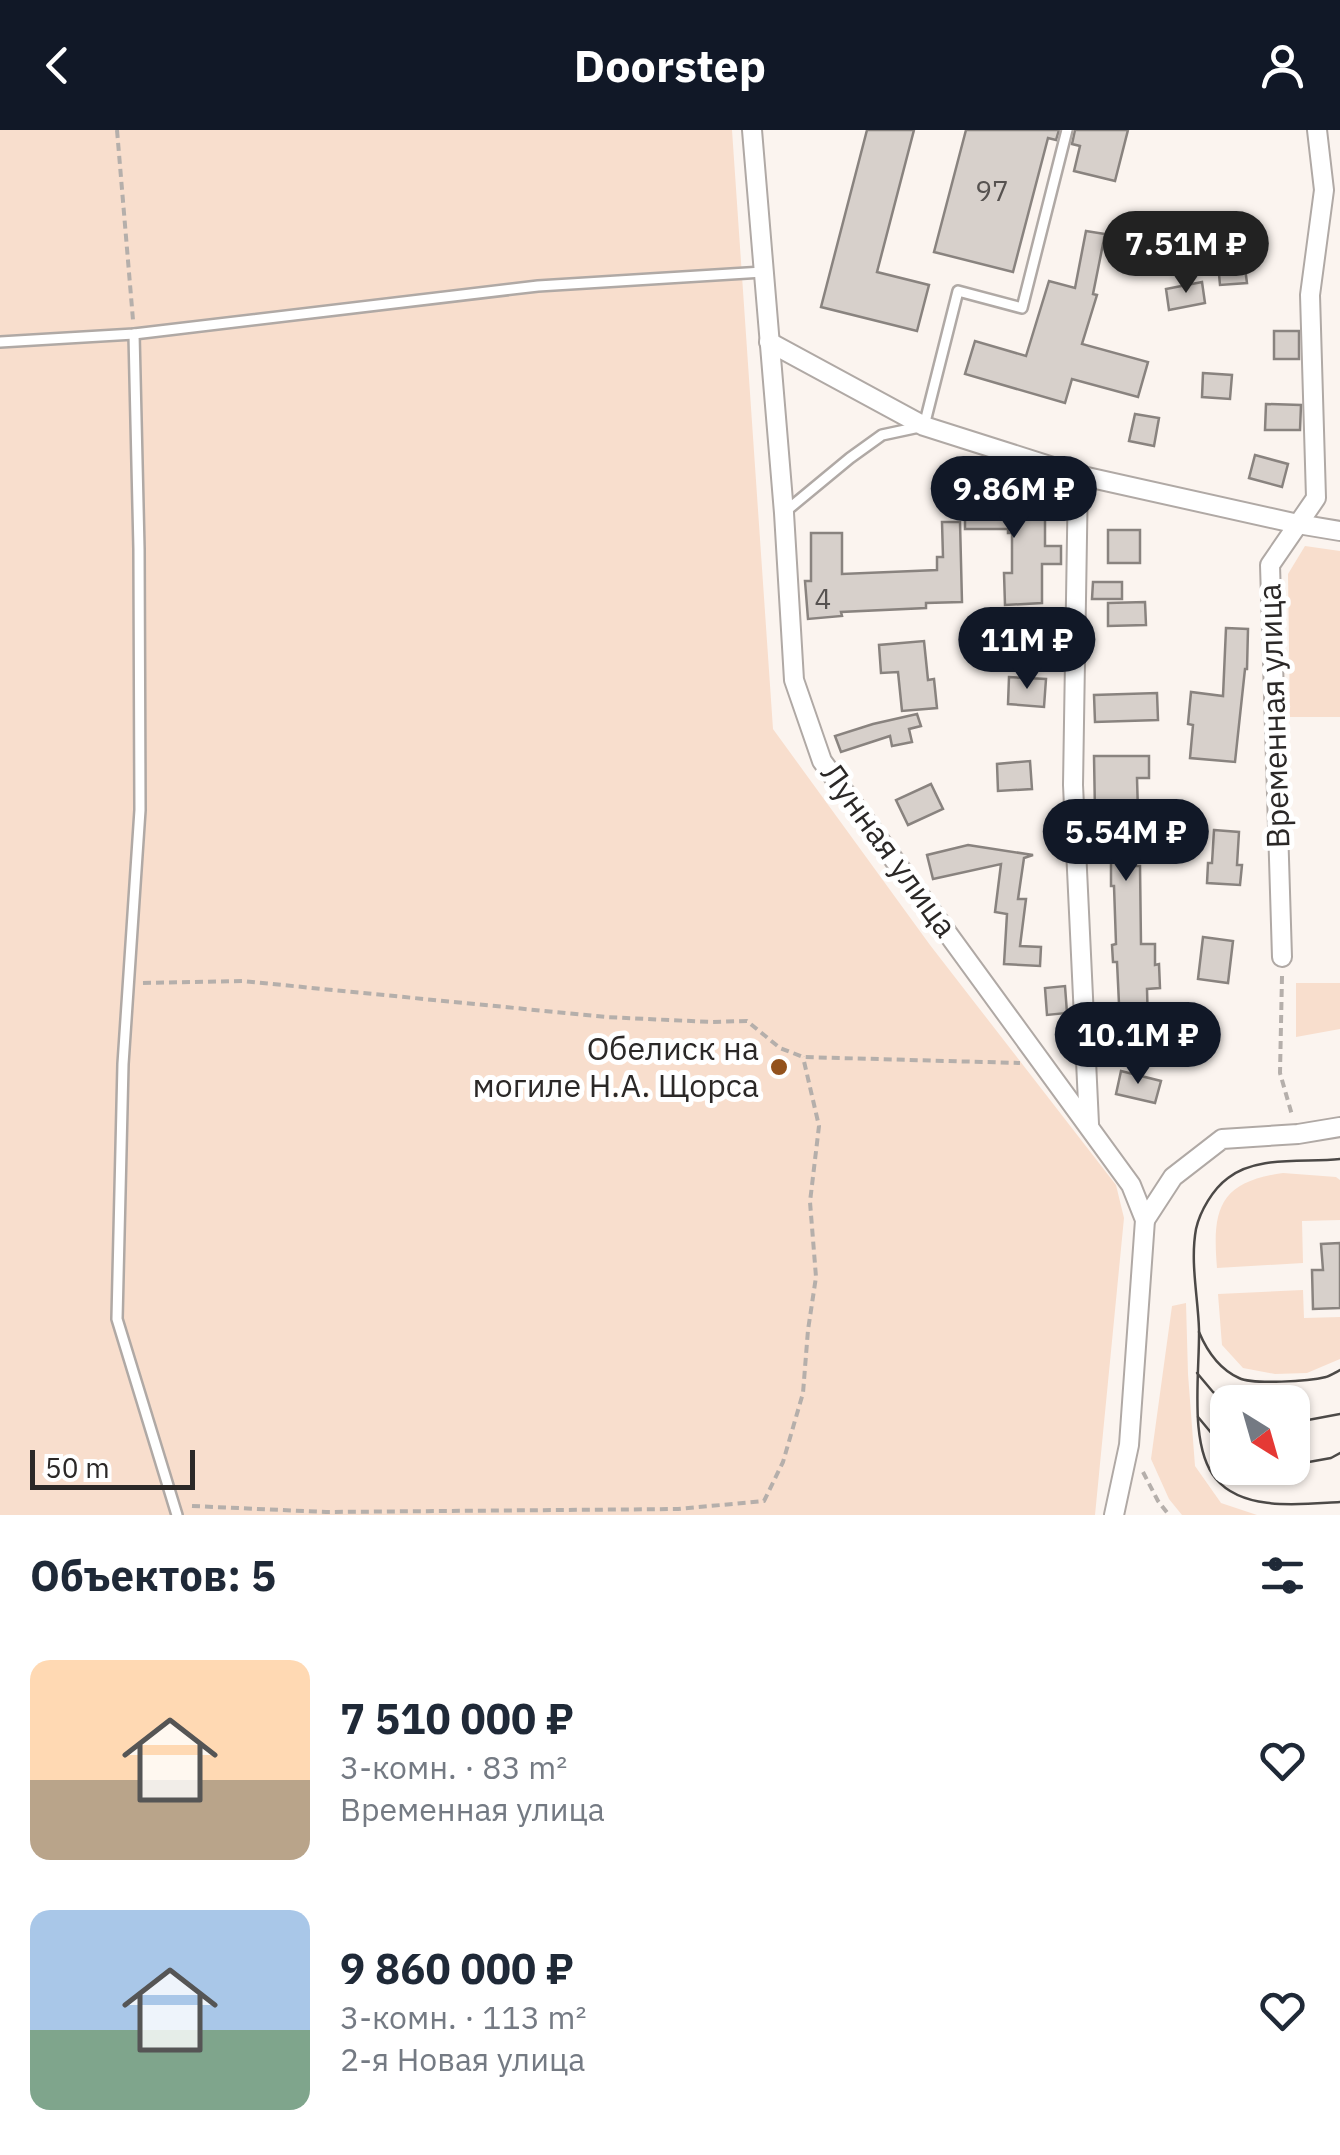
<!DOCTYPE html>
<html lang="ru">
<head>
<meta charset="utf-8">
<style>
  body { margin:0; font-family:"IBM Plex Sans",sans-serif; background:#f2f2f3; color:#1f2937; height:100vh; display:flex; flex-direction:column; font-size:38px; white-space:nowrap }
  * { box-sizing:border-box; margin:0 }
  p { font-size:32px; color:#747a83 }
  .icon { flex:none; width:55px; height:55px; fill:none; stroke:currentColor; stroke-width:2; stroke-linecap:round; stroke-linejoin:round }
  .map { position:relative; height:1385px; overflow:hidden }
  .panel { display:flex; flex-direction:column; background:#fff; flex:1 }
  .panel>* { flex:none }
  .needle { width:65px; rotate:143deg }
  .controls { position:absolute; left:1210px; top:1255px; display:grid; gap:20px }
  .controls a { display:grid; place-items:center; width:100px; height:100px; border-radius:20px; background:#fff; box-shadow:0 2px 8px #0004; font-size:50px }
  .scale { position:absolute; left:30px; bottom:25px; width:165px; box-sizing:border-box; padding-left:10px; border:5px solid #2b2827; border-top:0; font-size:28px; line-height:35px; white-space:nowrap; color:#2b2827; -webkit-text-stroke:8px #fff; paint-order:stroke }
  .price { position:absolute; translate:-50% -85px; padding:0 22px; border-radius:35px; background:#111827; color:#fff; font-size:32px; line-height:65px; filter:drop-shadow(0 2px 5px #0008) }
  .price::after { content:''; position:absolute; left:50%; top:60px; width:30px; height:22px; margin-left:-15px; background:inherit; clip-path:polygon(0 0,100% 0,50% 100%) }
  .price.active { background:#222; color:#fff }
  ul { padding:0; list-style:none }
  li { display:flex; align-items:center; gap:30px; height:250px; padding:0 30px }
  li span { display:grid; place-items:center; flex:none; width:280px; height:200px; border-radius:20px; color:#555 }
  li>.icon { margin-inline-start:auto }
  span .icon { width:120px; height:120px; fill:#fffc; stroke-width:1 }
  li b { font-size:42px }
  h2 { display:flex; justify-content:space-between; align-items:center; height:120px; padding:0 30px; font-size:42px }
  header { display:flex; justify-content:space-between; align-items:center; height:130px; padding:0 30px; background:#111827; color:#fff; font-size:45px; font-weight:700 }
  .map>svg:first-child { display:block }
  .green { fill:#f8decd }
  .building { fill:#d7d0cb; stroke:#89837f; stroke-width:2.5 }
  .lines { fill:none; stroke-linecap:round; stroke-linejoin:round }
  .service-casing { stroke:#b0a9a5; stroke-width:14 }
  .minor-casing { stroke:#b0a9a5; stroke-width:22 }
  .path { stroke:#b5afab; stroke-width:4; stroke-dasharray:8 5; stroke-linecap:butt }
  .service { stroke:#fff; stroke-width:9 }
  .minor { stroke:#fff; stroke-width:18 }
  .tram { stroke:#4c4947; stroke-width:2.5 }
  .poi-dot { fill:#93521d; stroke:#fff; stroke-width:4 }
  .labels { text-anchor:middle; stroke-width:10; stroke-linejoin:round; paint-order:stroke }
  .number-label { font-size:28px; fill:#565250 }
  .street-label { font-size:32px; fill:#2b2827; stroke:#fff }
  .poi-label { font-size:32px; fill:#2b2827; stroke:#fff; text-anchor:end }
</style>
</head>
<body>
<header><svg class="icon" aria-label="back" viewBox="0 0 24 24"><path d="M15 5l-7 7 7 7"/></svg>Doorstep<svg class="icon" aria-label="person" viewBox="0 0 24 24"><circle cx="12" cy="8" r="4"/><path d="M4 21q1-7 8-7t8 7"/></svg></header>
<div class="map">
<svg width="1340" height="1385" viewBox="0 0 1340 1385">
  <rect width="100%" height="100%" fill="#fbf4ef"/>
  <!-- green -->
  <g class="green">
    <polygon points="0,0 732,0 773,599 930,815 1116,1055 1124,1088 1095,1385 0,1385"/>
    <polygon points="1305,416 1340,421 1340,587 1290,587 1288,444"/>
    <polygon points="1296,853 1340,853 1340,899 1296,907"/>
    <path d="M1283,1043L1336,1047L1340,1050V1090L1302,1091L1303,1133L1217,1138C1212,1079 1219,1052 1283,1043Z"/>
    <polygon points="1303,1160 1304,1188 1340,1187 1340,1229 1307,1243 1275,1244 1243,1238 1222,1215 1218,1164"/>
    <polygon points="1186,1173 1188,1244 1195,1336 1221,1373 1257,1385 1182,1385 1169,1369 1151,1329 1172,1176"/>
  </g>
  <!-- building -->
  <g class="building">
    <polygon points="867,0 914,0 877,142 929,155 917,201 821,177"/>
    <polygon points="966,0 1059,0 1056,10 1048,8 1013,142 934,122"/>
    <polygon points="1075,0 1128,0 1115,51 1074,41 1080,16 1072,14"/>
    <polygon points="1239,92 1247,153 1220,155 1218,133 1225,133 1220,94"/>
    <polygon points="1086,101 1105,104 1093,164 1097,165 1082,214 1148,232 1138,267 1072,249 1065,273 965,244 975,211 1026,226 1049,151 1075,158"/>
    <polygon points="1202,152 1205,173 1169,180 1166,159"/>
    <rect x="1274" y="201" width="25" height="28"/>
    <polygon points="1203,243 1232,245 1230,269 1202,267"/>
    <polygon points="1266,274 1301,275 1300,300 1265,300"/>
    <polygon points="1135,284 1159,288 1154,316 1129,311"/>
    <polygon points="1255,325 1288,334 1282,357 1249,348"/>
    <polygon points="965,352 996,352 996,379 1045,378 1045,416 1061,416 1061,434 1042,434 1042,473 1005,475 1004,443 1012,443 1012,403 1008,403 1008,399 965,399"/>
    <polygon points="942,392 960,392 962,472 926,473 926,478 841,482 842,486 808,489 805,451 811,451 811,403 842,403 842,444 937,440 937,427 943,427"/>
    <rect x="1108" y="400" width="32" height="33"/>
    <polygon points="1093,452 1122,452 1122,469 1092,469"/>
    <polygon points="1145,472 1146,495 1108,496 1108,473"/>
    <polygon points="1226,498 1248,499 1247,539 1245,539 1235,632 1190,628 1193,595 1188,594 1191,562 1223,566"/>
    <polygon points="924,511 928,550 934,549 937,578 902,581 898,542 881,543 879,515"/>
    <polygon points="1009,547 1046,549 1044,577 1008,574"/>
    <polygon points="1157,563 1158,590 1095,592 1094,565"/>
    <polygon points="917,584 921,596 909,599 912,612 892,616 890,606 841,622 835,606 873,594"/>
    <polygon points="1094,626 1149,626 1149,648 1137,648 1138,682 1131,682 1130,736 1140,736 1141,814 1155,814 1155,835 1159,834 1160,858 1147,859 1148,895 1116,895 1116,874 1119,874 1117,832 1113,832 1112,815 1116,814 1114,756 1111,756 1111,718 1107,718 1107,682 1095,683"/>
    <polygon points="1030,631 1032,659 998,661 997,634"/>
    <polygon points="931,654 943,679 908,695 896,670"/>
    <polygon points="1214,700 1239,702 1237,735 1242,735 1240,755 1207,753 1208,733 1212,733"/>
    <polygon points="968,715 1033,725 1024,728 1018,769 1026,769 1020,816 1041,817 1040,836 1004,834 1007,784 995,782 1001,734 933,749 927,725"/>
    <polygon points="1203,807 1233,811 1228,853 1198,849"/>
    <polygon points="1065,856 1067,883 1047,885 1045,858"/>
    <polygon points="1121,941 1161,951 1155,973 1116,964"/>
    <polygon points="1340,1113 1340,1178 1313,1179 1312,1140 1323,1140 1321,1114"/>
  </g>
  <g class="lines">
    <defs>
      <g id="service">
        <polyline points="134,204 139,419 140,680 123,934 117,1189 177,1385"/>
        <polyline points="0,212 134,204 538,156 763,142"/>
        <polyline points="786,381 850,328 882,305 924,296 958,161 1022,178 1067,0"/>
      </g>
      <g id="minor">
        <polyline points="752,0 784,383 794,550 822,631 1131,1055 1145,1090 1129,1315 1114,1385"/>
        <polyline points="769,212 924,296 1078,345 1298,394 1340,401"/>
        <polyline points="1078,345 1073,655 1089,994"/>
        <polyline points="1282,827 1270,435 1316,368 1310,165 1324,60 1317,0"/>
        <polyline points="1145,1090 1173,1047 1222,1009 1298,1004 1340,997"/>
      </g>
    </defs>
    <!-- service casing -->
    <use href="#service" class="service-casing"/>
    <!-- minor casing -->
    <use href="#minor" class="minor-casing"/>
    <!-- path -->
    <g class="path">
      <polyline points="117,0 133,190"/>
      <polyline points="1282,846 1280,943 1292,985"/>
      <polyline points="143,853 242,851 606,887 711,892 747,891 780,918 803,927 1020,933"/>
      <polyline points="1143,1342 1158,1371 1169,1385"/>
      <polyline points="192,1376 326,1382 678,1379 764,1371 783,1332 803,1263 808,1200 816,1147 810,1072 819,996 803,927"/>
    </g>
    <!-- service -->
    <use href="#service" class="service"/>
    <!-- minor -->
    <use href="#minor" class="minor"/>
    <!-- tram -->
    <g class="tram">
      <path d="M1340,1029C1305,1033 1257,1025 1228,1048C1213,1059 1200,1081 1196,1099C1190,1132 1198,1167 1199,1199C1200,1240 1188,1316 1216,1349C1244,1382 1302,1374 1340,1372"/>
      <path d="M1199,1202C1207,1221 1219,1239 1239,1248C1254,1255 1309,1251 1326,1247C1327,1247 1339,1241 1340,1240"/>
      <polyline points="1197,1243 1213,1262 1228,1274"/>
      <polyline points="1198,1287 1218,1311 1228,1318"/>
      <polyline points="1292,1293 1340,1284"/>
      <polyline points="1292,1335 1331,1328 1340,1323"/>
    </g>
  </g>
  <!-- markers -->
  <circle class="poi-dot" cx="779" cy="937" r="10"/>
  <g class="labels">
    <!-- number labels -->
    <g class="number-label">
      <text x="992" y="71">97</text>
      <text x="823" y="479">4</text>
    </g>
    <!-- street labels -->
    <g class="street-label">
      <text transform="translate(1274 586) rotate(-92)" y="11">Временная улица</text>
      <text transform="translate(889 720) rotate(54)" y="11">Лунная улица</text>
    </g>
    <!-- poi labels -->
    <g class="poi-label">
      <text x="759" y="930">Обелиск на<tspan x="759" dy="37">могиле Н.А. Щорса</tspan></text>
    </g>
  </g>
</svg>
<div class="controls">
<a><svg class="needle" viewBox="-14 -14 28 28"><path d="M0-13l5 13h-10z" fill="#e53935"/><path d="M0 13l5-13h-10z" fill="#747a83"/></svg></a>
</div>
<div class="scale">50 m</div>
<b class="price active" style="left:1186px;top:166px">7.51M ₽</b>
<b class="price" style="left:1014px;top:411px">9.86M ₽</b>
<b class="price" style="left:1027px;top:562px">11M ₽</b>
<b class="price" style="left:1126px;top:754px">5.54M ₽</b>
<b class="price" style="left:1138px;top:957px">10.1M ₽</b>
</div>
<section class="panel">
<h2>Объектов: 5<svg class="icon" aria-label="filters" viewBox="0 0 24 24"><path d="M4 7h16M4 17h16"/><circle cx="9" cy="7" r="2"/><circle cx="15" cy="17" r="2"/></svg></h2>
<ul>
<li><span style="background:linear-gradient(#ffd9b3 60%,#b9a48a 0)"><svg class="icon" aria-label="home" viewBox="0 0 24 24"><path d="M3 11l9-7 9 7M6 9v11h12V9"/></svg></span><div><b>7 510 000 ₽</b><p>3-комн. · 83 m²</p><p>Временная улица</p></div><svg class="icon" aria-label="heart" viewBox="0 0 24 24"><path d="M12 20l-8-8c-3-5 5-10 8-4 3-6 11-1 8 4z"/></svg></li>
<li><span style="background:linear-gradient(#a9c7e8 60%,#7fa58c 0)"><svg class="icon" aria-label="home" viewBox="0 0 24 24"><path d="M3 11l9-7 9 7M6 9v11h12V9"/></svg></span><div><b>9 860 000 ₽</b><p>3-комн. · 113 m²</p><p>2-я Новая улица</p></div><svg class="icon" aria-label="heart" viewBox="0 0 24 24"><path d="M12 20l-8-8c-3-5 5-10 8-4 3-6 11-1 8 4z"/></svg></li>
</ul>
</section>
</body>
</html>
